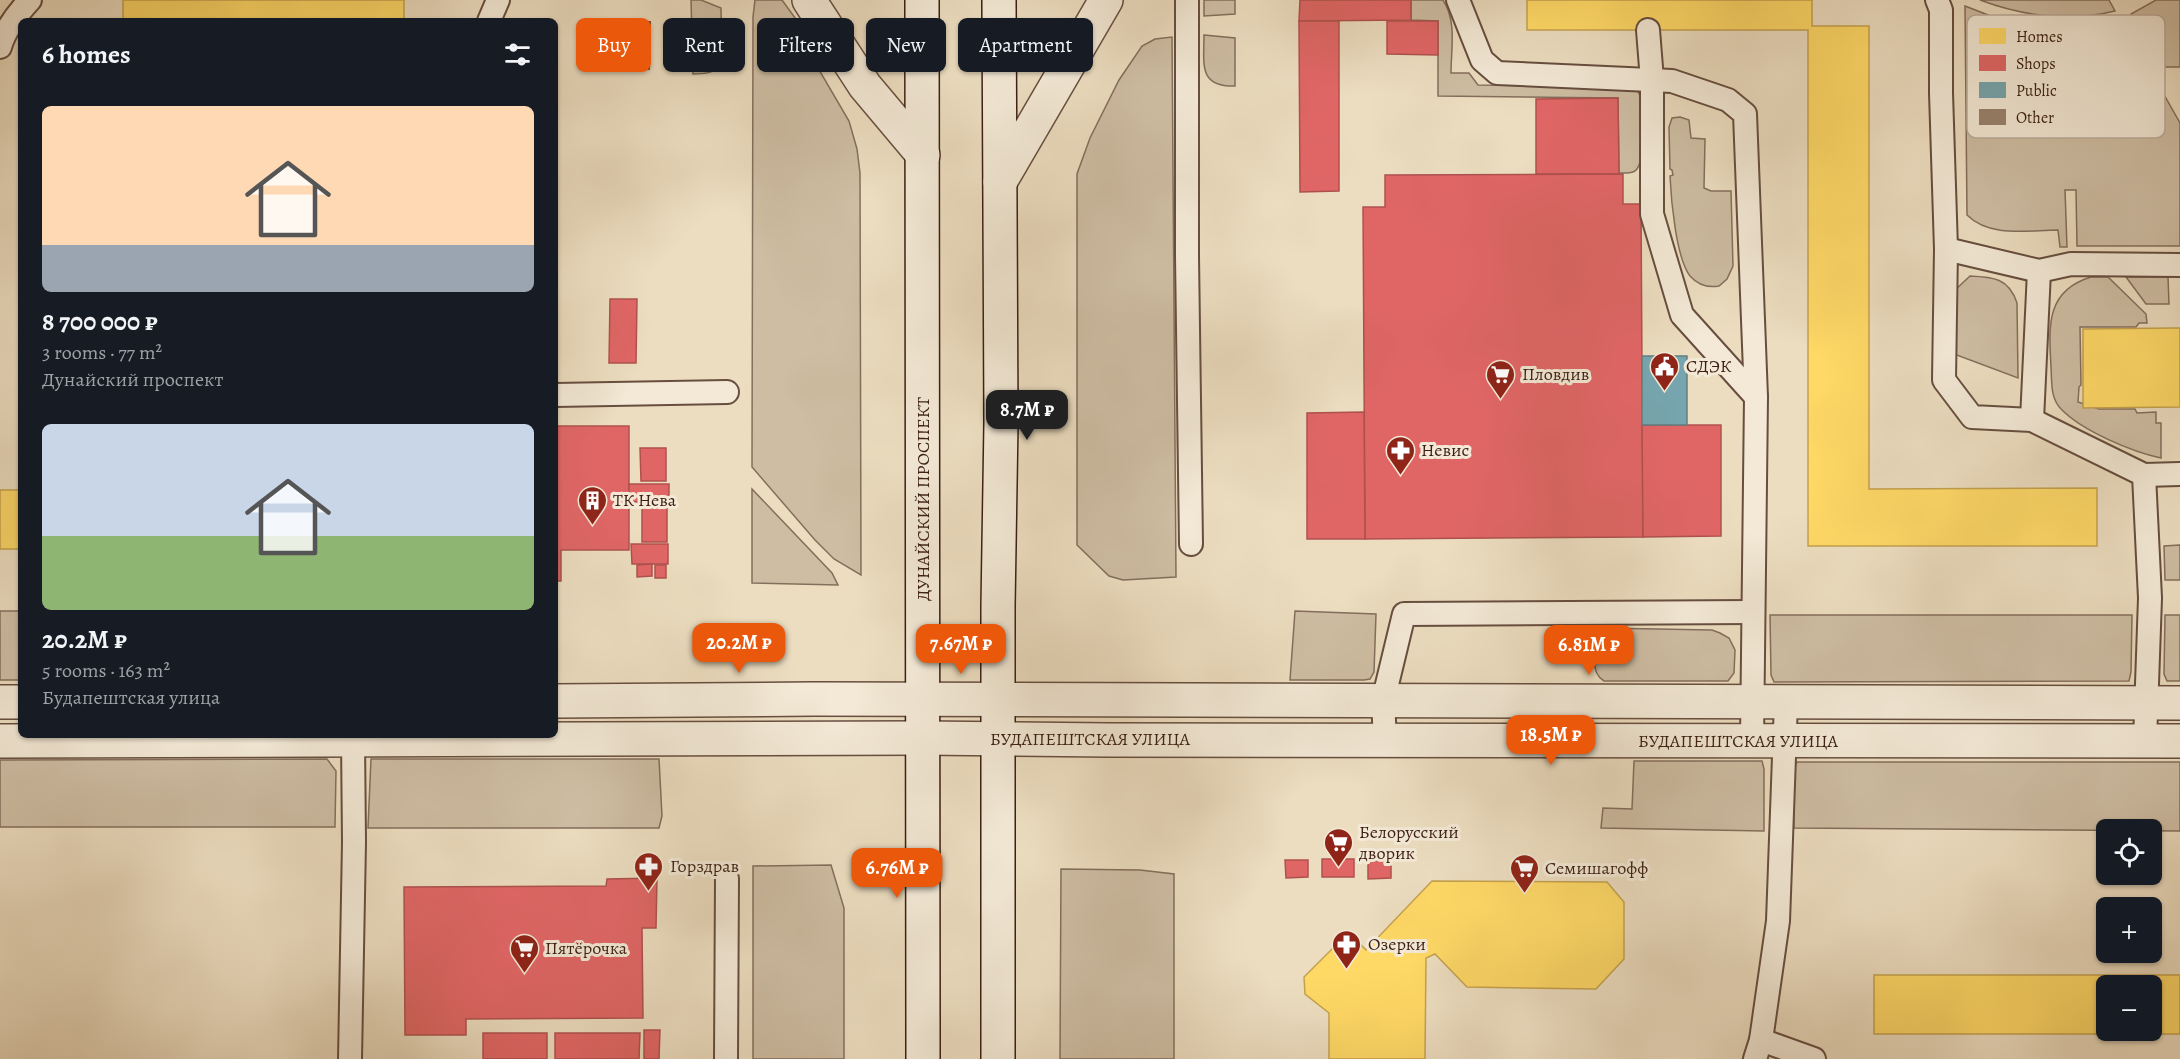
<!DOCTYPE html>
<html lang="en">
<head>
<meta charset="utf-8">
<style>
  body { margin:0; font-family:Alegreya,serif; background:#242831; color:#f1f3f6; height:100vh; display:flex; flex-direction:column; font-size:22px; white-space:nowrap }
  * { box-sizing:border-box; margin:0 }
  p { font-size:20px; color:#9ea1a6 }
  .icon { flex:none; width:33px; height:33px; fill:none; stroke:currentColor; stroke-width:2; stroke-linecap:round; stroke-linejoin:round }
  .map { position:relative; flex:1; overflow:hidden }
  .panel { position:absolute; left:18px; top:18px; width:540px; height:720px; display:flex; flex-direction:column; background:#171b24; border-radius:9px; box-shadow:0 2px 4px #0004 }
  .panel>* { flex:none }
  .banner { position:absolute; left:576px; top:18px; width:570px; height:54px; display:flex; gap:12px }
  .fabs { position:absolute; left:2096px; top:819px; display:grid; gap:12px }
  .fabs a { display:grid; place-items:center; width:66px; height:66px; border-radius:9px; background:#171b24; box-shadow:0 2px 4px #0004; font-size:30px }
  .price { position:absolute; translate:-50% -51px; padding:0 14px; border-radius:12px; background:#ea580c; color:#fff; font-size:20px; line-height:39px; filter:drop-shadow(0 2px 3px #0008) }
  .price::after { content:''; position:absolute; left:50%; top:36px; width:18px; height:14px; margin-left:-9px; background:inherit; clip-path:polygon(0 0,100% 0,50% 100%) }
  .price.current { background:#222; color:#fff }
  ul { padding:0; list-style:none }
  li { display:grid; align-content:center; gap:12px; height:318px; padding:0 24px }
  li span { display:grid; place-items:center; height:186px; border-radius:9px; color:#555 }
  li>.icon { margin-inline-start:auto }
  span .icon { width:108px; height:108px; fill:#fffc; stroke-width:1 }
  li b { font-size:26px }
  h2 { display:flex; justify-content:space-between; align-items:center; height:72px; padding:0 24px; font-size:26px }
  .chip { padding:0 21px; border-radius:9px; background:#171b24; box-shadow:0 2px 4px #0004; font-size:21px; line-height:54px }
  .chip.current { background:#ea580c; color:#fff }
  .map>svg:first-child { display:block }
  .green { fill:#cebda3; stroke:#846e5c; stroke-width:1.5 }
  .homes { fill:#ffd966; stroke:#c4a14d; stroke-width:1.5; fill-rule:evenodd }
  .shops { fill:#e06666; stroke:#ae514d; stroke-width:1.5 }
  .public { fill:#76a5af; stroke:#647d80; stroke-width:1.5 }
  .building { fill:#97826d; stroke:#3b1f14; stroke-width:1.5 }
  .lines { fill:none; stroke-linecap:round; stroke-linejoin:round }
  .service-casing { stroke:#674e3f; stroke-width:26 }
  .minor-casing { stroke:#674e3f; stroke-width:36 }
  .tertiary-casing { stroke:#674e3f; stroke-width:36 }
  .secondary-casing { stroke:#3b1f14; stroke-width:36 }
  .service { stroke:#f3e9d6; stroke-width:22 }
  .minor { stroke:#f3e9d6; stroke-width:33 }
  .tertiary { stroke:#f3e9d6; stroke-width:33 }
  .secondary { stroke:#f3e9d6; stroke-width:33 }
  .labels { text-anchor:middle; stroke-width:6; stroke-linejoin:round; paint-order:stroke }
  .poi-label { font-size:18px; fill:#3b1f14; stroke:#f3e9d6; text-anchor:start }
  .street-label { font-size:18px; fill:#3b1f14; stroke:#f3e9d6 }
  .key { fill:#f3e9d6; stroke:#bcac9c; stroke-width:1.5 }
  .key-label { font-size:16px; fill:#3b1f14 }
</style>
</head>
<body>
<div class="map">
<svg width="2180" height="1059" viewBox="0 0 2180 1059">
  <rect width="100%" height="100%" fill="#ecddc0"/>
  <filter id="stains"><feTurbulence type="fractalNoise" baseFrequency=".00333" numOctaves="4"/><feColorMatrix values="0 0 0 0 .2 0 0 0 0 .09 0 0 0 0 .02 0 0 0 .5 -.17"/></filter>
  <radialGradient id="worn" r=".72"><stop offset=".6" stop-color="#630" stop-opacity="0"/><stop offset="1" stop-color="#630" stop-opacity=".3"/></radialGradient>
  <!-- green -->
  <g class="green">
    <path d="M691,0H701L721,8C721,18 723,58 719,65C715,74 701,74 693,74Z"/>
    <polygon points="755,0 782,0 798,22 794,27 849,121 857,149 860,173 861,575 834,559 815,540 752,467 753,17"/>
    <polygon points="1204,0 1235,0 1235,14 1204,16"/>
    <path d="M1411,0H1443C1457,21 1451,49 1451,73H1469L1478,85L1635,87L1640,95V162C1637,174 1631,173 1619,173L1618,98L1438,96V21L1411,20Z"/>
    <path d="M1980,0H2109L2115,11C2070,22 2023,16 1980,0Z"/>
    <polygon points="2156,0 2180,0 2180,67 2161,67 2131,14"/>
    <path d="M1965,6L2001,20L2031,26V54L2042,53L2041,26L2090,27L2122,20L2180,123V246H2077L2076,190H2065L2067,247H2060L2058,230C2028,230 1990,238 1967,215Z"/>
    <path d="M1204,35L1235,38V86C1198,87 1204,64 1204,35Z"/>
    <polygon points="1172,37 1176,577 1123,580 1109,576 1077,545 1077,174 1090,138 1119,80 1142,46 1155,39"/>
    <path d="M1680,117L1689,120L1691,138L1705,139L1704,188L1711,191H1731L1733,266L1727,279L1719,286C1708,288 1698,285 1690,276C1676,258 1671,199 1670,176L1673,175L1672,170L1670,169L1669,127L1672,118Z"/>
    <path d="M1970,276C1993,277 2009,278 2017,303L2018,378L1954,354L1955,290Z"/>
    <path d="M2091,277H2108L2146,314L2147,323H2139L2136,327H2080L2081,385L2079,387L2078,402L2099,409H2135L2137,413L2156,412V423H2161V458C2132,452 2083,431 2062,410C2050,399 2052,382 2051,367C2049,327 2045,291 2091,277Z"/>
    <polygon points="2126,277 2168,277 2169,304 2146,304"/>
    <polygon points="752,489 832,573 838,585 752,583"/>
    <polygon points="2180,545 2180,580 2165,580 2164,546"/>
    <rect x="0" y="611" width="21" height="69"/>
    <polygon points="1295,611 1376,614 1374,672 1370,679 1364,680 1290,680"/>
    <polygon points="1770,615 2132,615 2131,672 2129,681 1774,682 1771,675"/>
    <polygon points="2165,615 2180,615 2180,681 2167,681 2164,674"/>
    <path d="M1601,628L1712,630L1720,633L1729,638L1735,650L1734,673L1728,681H1604C1587,671 1597,644 1601,628Z"/>
    <polygon points="327,759 336,771 335,827 0,827 0,760"/>
    <polygon points="371,759 659,759 662,816 659,828 368,828"/>
    <polygon points="1634,761 1762,761 1764,769 1764,831 1601,828 1603,808 1632,809"/>
    <polygon points="1797,762 2180,762 2180,831 1794,828 1793,770"/>
    <polygon points="831,865 844,908 844,1059 753,1059 753,866"/>
    <polygon points="1061,869 1140,870 1174,874 1174,1059 1060,1059"/>
  </g>
  <!-- homes -->
  <g class="homes">
    <rect x="123" y="0" width="281" height="21"/>
    <polygon points="1527,0 1812,0 1812,26 1869,26 1869,489 2097,488 2097,546 1808,546 1808,30 1527,30"/>
    <polygon points="2174,328 2180,328 2180,407 2083,408 2083,329"/>
    <rect x="0" y="490" width="21" height="59"/>
    <polygon points="1432,881 1607,882 1624,902 1624,959 1596,989 1467,987 1435,954 1426,958 1425,1059 1329,1059 1329,1013 1305,994 1304,977 1343,938 1357,941 1366,950"/>
    <path d="M1874,975H2180V1034H1874ZM2106,986H2151V1030H2106Z"/>
  </g>
  <!-- shops -->
  <g class="shops">
    <polygon points="1300,0 1411,0 1411,20 1299,21"/>
    <polygon points="1299,21 1339,21 1339,191 1300,192"/>
    <polygon points="1387,21 1438,21 1438,55 1387,54"/>
    <polygon points="1618,98 1619,174 1536,174 1536,99"/>
    <polygon points="1623,174 1623,204 1641,204 1643,537 1365,539 1363,207 1385,207 1385,175"/>
    <polygon points="610,299 637,299 636,363 609,363"/>
    <polygon points="1364,412 1365,539 1307,539 1307,413"/>
    <polygon points="1642,425 1721,425 1721,536 1643,537"/>
    <polygon points="555,426 629,426 629,550 561,550 561,581 555,581"/>
    <polygon points="640,448 666,448 666,481 641,481"/>
    <rect x="629" y="484" width="40" height="18"/>
    <rect x="642" y="508" width="25" height="34"/>
    <polygon points="631,544 668,544 668,564 632,564"/>
    <polygon points="652,564 652,576 637,577 637,565"/>
    <rect x="655" y="565" width="11" height="13"/>
    <rect x="1322" y="859" width="32" height="18"/>
    <polygon points="1285,860 1308,860 1308,877 1286,878"/>
    <polygon points="1391,860 1391,878 1368,879 1368,861"/>
    <polygon points="657,878 656,928 642,928 643,1018 466,1019 466,1035 405,1035 404,887 606,886 607,879"/>
    <polygon points="644,1030 660,1030 659,1059 644,1059"/>
    <rect x="483" y="1033" width="64" height="26"/>
    <polygon points="555,1033 640,1033 639,1059 555,1059"/>
  </g>
  <!-- public -->
  <rect class="public" x="1642" y="356" width="45" height="69"/>
  <!-- building -->
  <polygon class="building" points="608,21 650,22 649,69 608,68"/>
  <g class="lines">
    <defs>
      <g id="service">
        <polyline points="1187,0 1187,256 1191,544"/>
        <polyline points="1458,0 1482,60 1497,73 1672,81 1728,100 1745,114 1756,397 1752,741"/>
        <polyline points="1937,0 1941,10 1941,93 1946,249 1944,380 1972,417 2032,420 2144,475 2150,598 2145,741"/>
        <polyline points="489,21 498,0"/>
        <polyline points="1648,30 1652,80 1652,214 1682,315 1756,397"/>
        <path d="M0,47C5,29 17,14 30,0"/>
        <polyline points="1946,249 2039,271 2071,264 2180,265"/>
        <polyline points="555,395 727,392"/>
        <polyline points="2032,420 2039,271"/>
        <polyline points="2144,475 2180,474"/>
        <polyline points="1385,740 1383,701 1404,614 1753,612"/>
        <polyline points="1761,1040 1814,1059"/>
        <polyline points="350,1059 354,842 353,740"/>
        <polyline points="726,1059 727,879"/>
        <polyline points="1755,1059 1761,1040 1778,921 1786,702"/>
      </g>
      <g id="minor">
        <polyline points="809,0 865,86 923,155"/>
        <polyline points="1000,182 1106,0"/>
      </g>
      <g id="tertiary">
        <polyline points="555,701 814,699 2180,703"/>
        <polyline points="0,702 21,702"/>
        <polyline points="0,741 923,738 1109,740 2180,741"/>
      </g>
      <g id="secondary">
        <polyline points="922,0 923,1059"/>
        <polyline points="998,1059 998,606 1001,423 999,0"/>
      </g>
    </defs>
    <!-- service casing -->
    <use href="#service" class="service-casing"/>
    <!-- minor casing -->
    <use href="#minor" class="minor-casing"/>
    <!-- tertiary casing -->
    <use href="#tertiary" class="tertiary-casing"/>
    <!-- secondary casing -->
    <use href="#secondary" class="secondary-casing"/>
    <!-- service -->
    <use href="#service" class="service"/>
    <!-- minor -->
    <use href="#minor" class="minor"/>
    <!-- tertiary -->
    <use href="#tertiary" class="tertiary"/>
    <!-- secondary -->
    <use href="#secondary" class="secondary"/>
  </g>
  <!-- icons -->
  <defs>
    <symbol id="civic-pin" viewBox="-11 -11 22 30"><path d="M0 17L-7.5 6A9.5 9.5 0 1 1 7.5 6Z" fill="#8f2418" stroke="#f3e9d6"/><path d="M-.6-6.5H3V-4.5H.6V-3L4-1V1h2V6H-6V1h2V-1L-.6-3ZM-1.2 2.5V6h2.4V2.5Z" fill="#fff"/></symbol>
    <symbol id="supermarket-pin" viewBox="-11 -11 22 30"><path d="M0 17L-7.5 6A9.5 9.5 0 1 1 7.5 6Z" fill="#8f2418" stroke="#f3e9d6"/><path d="M-6-5.5h2.5l.6 2H6L4.5 2H-2.5L-4.4-4H-6ZM-1.5 3.2a1.3 1.3 0 1 0 .1 0ZM3 3.2a1.3 1.3 0 1 0 .1 0Z" fill="#fff"/></symbol>
    <symbol id="pharmacy-pin" viewBox="-11 -11 22 30"><path d="M0 17L-7.5 6A9.5 9.5 0 1 1 7.5 6Z" fill="#8f2418" stroke="#f3e9d6"/><path d="M-2-6h4v4h4v4h-4v4h-4v-4h-4v-4h4Z" fill="#fff"/></symbol>
    <symbol id="building-pin" viewBox="-11 -11 22 30"><path d="M0 17L-7.5 6A9.5 9.5 0 1 1 7.5 6Z" fill="#8f2418" stroke="#f3e9d6"/><path d="M-4-6H4V6H1V3H-1V6H-4ZM-2.5-4.3h1.7v1.8h-1.7ZM.8-4.3h1.7v1.8H.8ZM-2.5-1h1.7V.8h-1.7ZM.8-1h1.7V.8H.8Z" fill="#fff"/></symbol>
  </defs>
  <g fill-rule="evenodd">
    <use href="#civic-pin" x="1648" y="350" width="33" height="45"/>
    <use href="#supermarket-pin" x="1484" y="358" width="33" height="45"/>
    <use href="#pharmacy-pin" x="1384" y="434" width="33" height="45"/>
    <use href="#building-pin" x="576" y="484" width="33" height="45"/>
    <use href="#supermarket-pin" x="1322" y="826" width="33" height="45"/>
    <use href="#pharmacy-pin" x="632" y="850" width="33" height="45"/>
    <use href="#supermarket-pin" x="1508" y="852" width="33" height="45"/>
    <use href="#pharmacy-pin" x="1330" y="928" width="33" height="45"/>
    <use href="#supermarket-pin" x="508" y="932" width="33" height="45"/>
  </g>
  <g class="labels">
    <!-- poi labels -->
    <g class="poi-label">
      <text x="1686" y="372">СДЭК</text>
      <text x="1522" y="380">Пловдив</text>
      <text x="1421" y="456">Невис</text>
      <text x="613" y="506">ТК Нева</text>
      <text x="1359" y="838">Белорусский<tspan x="1359" dy="21">дворик</tspan></text>
      <text x="670" y="872">Горздрав</text>
      <text x="1545" y="874">Семишагофф</text>
      <text x="1368" y="950">Озерки</text>
      <text x="545" y="954">Пятёрочка</text>
    </g>
    <!-- street labels -->
    <g class="street-label">
      <text transform="translate(923 499) rotate(-90)" y="6">ДУНАЙСКИЙ ПРОСПЕКТ</text>
      <text x="1090" y="745">БУДАПЕШТСКАЯ УЛИЦА</text>
      <text x="1738" y="747">БУДАПЕШТСКАЯ УЛИЦА</text>
    </g>
  </g>
  <!-- legend -->
  <rect x="1967" y="15" width="198" height="123" rx="9" class="key"/>
  <rect x="1979" y="28" width="27" height="16" fill="#ffd966"/>
  <rect x="1979" y="55" width="27" height="16" fill="#e06666"/>
  <rect x="1979" y="82" width="27" height="16" fill="#76a5af"/>
  <rect x="1979" y="109" width="27" height="16" fill="#97826d"/>
  <g class="key-label">
    <text x="2016" y="42">Homes</text>
    <text x="2016" y="69">Shops</text>
    <text x="2016" y="96">Public</text>
    <text x="2016" y="123">Other</text>
  </g>
  <rect width="100%" height="100%" filter="url(#stains)"/>
  <rect width="100%" height="100%" fill="url(#worn)"/>
</svg>
<div class="fabs">
<a><svg class="icon" aria-label="locate" viewBox="0 0 24 24"><circle cx="12" cy="12" r="6"/><path d="M12 2v4M12 18v4M2 12h4M18 12h4"/></svg></a>
<a>+</a>
<a>−</a>
</div>
<b class="price current" style="left:1027px;top:441px">8.7M ₽</b>
<b class="price" style="left:739px;top:674px">20.2M ₽</b>
<b class="price" style="left:961px;top:675px">7.67M ₽</b>
<b class="price" style="left:1589px;top:676px">6.81M ₽</b>
<b class="price" style="left:1551px;top:766px">18.5M ₽</b>
<b class="price" style="left:897px;top:899px">6.76M ₽</b>
<div class="banner">
<a class="chip current">Buy</a>
<a class="chip">Rent</a>
<a class="chip">Filters</a>
<a class="chip">New</a>
<a class="chip">Apartment</a>
</div>
<section class="panel">
<h2>6 homes<svg class="icon" aria-label="filters" viewBox="0 0 24 24"><path d="M4 7h16M4 17h16"/><circle cx="9" cy="7" r="2"/><circle cx="15" cy="17" r="2"/></svg></h2>
<ul>
<li><span style="background:linear-gradient(#ffd9b3 75%,#9aa5b1 0)"><svg class="icon" aria-label="home" viewBox="0 0 24 24"><path d="M3 11l9-7 9 7M6 9v11h12V9"/></svg></span><div><b>8 700 000 ₽</b><p>3 rooms · 77 m²</p><p>Дунайский проспект</p></div></li>
<li><span style="background:linear-gradient(#c9d6e8 60%,#8fb573 0)"><svg class="icon" aria-label="home" viewBox="0 0 24 24"><path d="M3 11l9-7 9 7M6 9v11h12V9"/></svg></span><div><b>20.2M ₽</b><p>5 rooms · 163 m²</p><p>Будапештская улица</p></div></li>
</ul>
</section>
</div>
</body>
</html>
